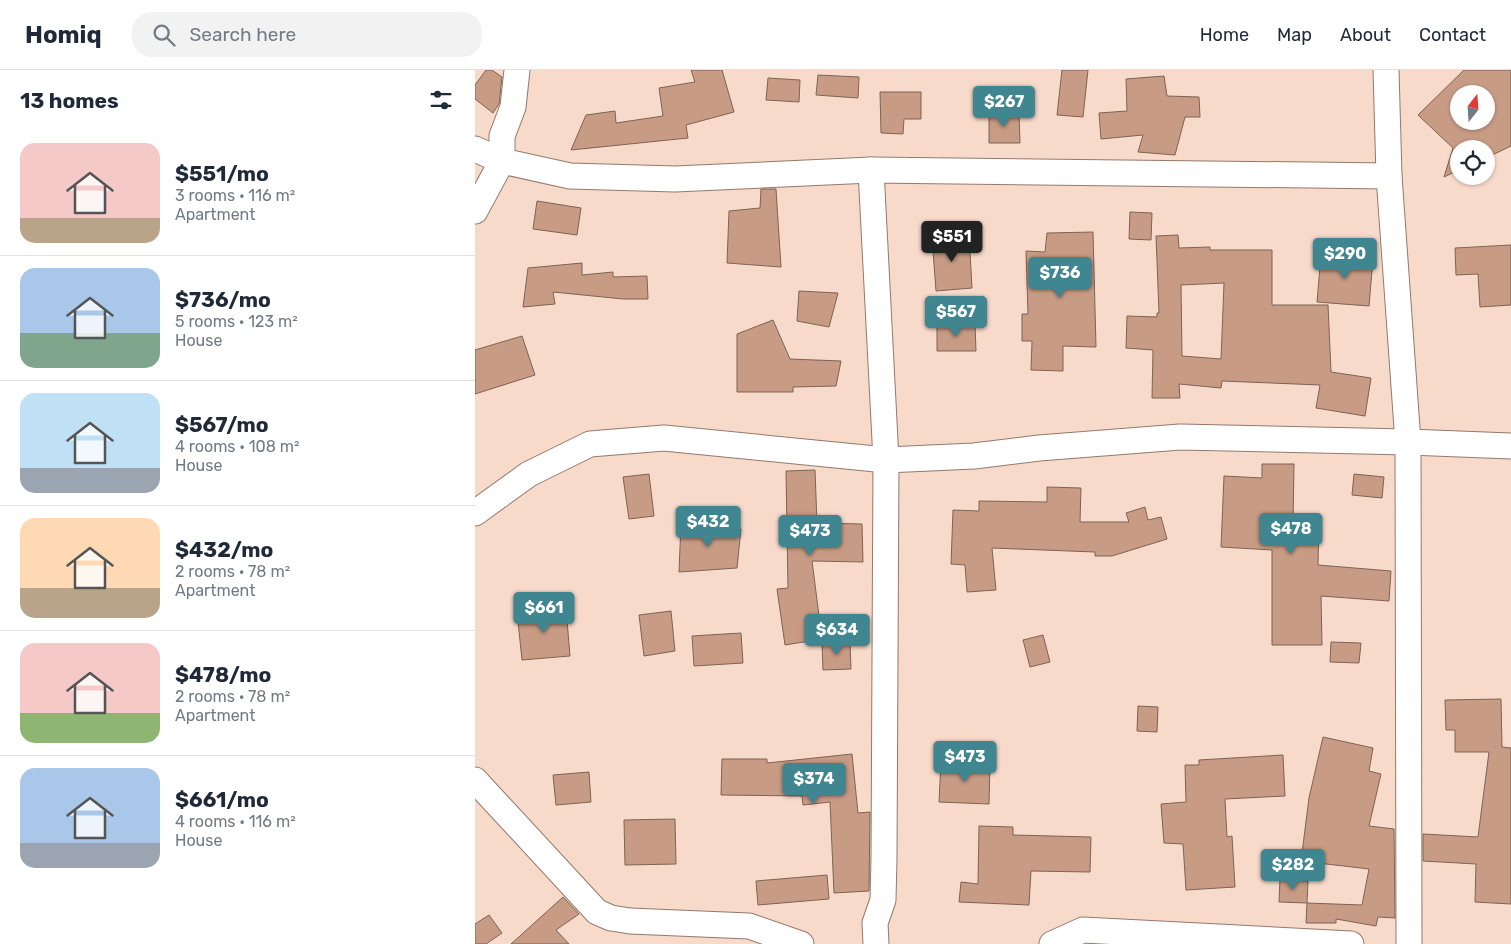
<!DOCTYPE html>
<html lang="en">
<head>
<meta charset="utf-8">
<style>
  body { margin:0; font-family:Rubik,sans-serif; background:#f2f2f3; color:#1f2937; height:100vh; display:flex; flex-direction:column; font-size:19px; white-space:nowrap }
  * { box-sizing:border-box; margin:0 }
  p { font-size:16px; color:#747a83 }
  .icon { flex:none; width:28px; height:28px; fill:none; stroke:currentColor; stroke-width:2; stroke-linecap:round; stroke-linejoin:round }
  .map { position:relative; flex:1; overflow:hidden }
  .details { display:flex; flex-direction:column; background:#fff; width:475px }
  .details>* { flex:none }
  .needle { width:32px; rotate:17deg }
  .controls { position:absolute; left:975px; top:15px; display:grid; gap:10px }
  .controls a { display:grid; place-items:center; width:45px; height:45px; border-radius:50%; background:#fff; box-shadow:0 1px 4px #0004; font-size:25px }
  .price { position:absolute; translate:-50% -42px; padding:0 11px; border-radius:5px; background:#408690; color:#fff; font-size:16px; line-height:32px; filter:drop-shadow(0 1px 2px #0008) }
  .price::after { content:''; position:absolute; left:50%; top:30px; width:15px; height:11px; margin-left:-8px; background:inherit; clip-path:polygon(0 0,100% 0,50% 100%) }
  .price.on { background:#222; color:#fff }
  ul { padding:0; list-style:none }
  li { display:flex; align-items:center; gap:15px; height:125px; padding:0 20px }
  li+li { border-top:1px solid #e0e1e3 }
  li span { display:grid; place-items:center; flex:none; width:140px; height:100px; border-radius:15px; color:#555 }
  li>.icon { margin-inline-start:auto }
  span .icon { width:60px; height:60px; fill:#fffc; stroke-width:1 }
  li b { font-size:21px }
  h2 { display:flex; justify-content:space-between; align-items:center; height:60px; padding:0 20px; font-size:21px }
  header { display:flex; align-items:center; gap:30px; box-sizing:border-box; height:70px; padding:0 25px; background:#fff; border-bottom:1px solid #e0e1e3 }
  header strong { font-size:24px }
  nav { display:flex; gap:28px; margin-inline-start:auto; font-size:18px }
  .search { width:350px; height:45px; background:#f2f2f3; display:flex; align-items:center; gap:12px; box-sizing:border-box; padding:0 18px; border-radius:20px; color:#747a83; font-size:19px }
  main { display:flex; flex:1; min-height:0 }
  .map>svg:first-child { display:block }
  .building { fill:#c89b84; stroke:#7d6356; fill-rule:evenodd }
  .lines { fill:none; stroke-linecap:round; stroke-linejoin:round }
  .minor-casing { stroke:#94796c; stroke-width:27 }
  .minor { stroke:#fff; stroke-width:25 }
</style>
</head>
<body>
<header>
<strong>Homiq</strong>
<div class="search"><svg class="icon" aria-label="search" viewBox="0 0 24 24"><circle cx="10" cy="10" r="6"/><path d="M15 15l6 6"/></svg>Search here</div>
<nav><a>Home</a><a>Map</a><a>About</a><a>Contact</a></nav>
</header>
<main>
<section class="details">
<h2>13 homes<svg class="icon" aria-label="filters" viewBox="0 0 24 24"><path d="M4 7h16M4 17h16"/><circle cx="9" cy="7" r="2"/><circle cx="15" cy="17" r="2"/></svg></h2>
<ul>
<li><span style="background:linear-gradient(#f6c9c9 75%,#b9a48a 0)"><svg class="icon" aria-label="home" viewBox="0 0 24 24"><path d="M3 11l9-7 9 7M6 9v11h12V9"/></svg></span><div><b>$551/mo</b><p>3 rooms · 116 m²</p><p>Apartment</p></div></li>
<li><span style="background:linear-gradient(#a9c7e8 65%,#7fa58c 0)"><svg class="icon" aria-label="home" viewBox="0 0 24 24"><path d="M3 11l9-7 9 7M6 9v11h12V9"/></svg></span><div><b>$736/mo</b><p>5 rooms · 123 m²</p><p>House</p></div></li>
<li><span style="background:linear-gradient(#bfe0f5 75%,#9aa5b1 0)"><svg class="icon" aria-label="home" viewBox="0 0 24 24"><path d="M3 11l9-7 9 7M6 9v11h12V9"/></svg></span><div><b>$567/mo</b><p>4 rooms · 108 m²</p><p>House</p></div></li>
<li><span style="background:linear-gradient(#ffd9b3 70%,#b9a48a 0)"><svg class="icon" aria-label="home" viewBox="0 0 24 24"><path d="M3 11l9-7 9 7M6 9v11h12V9"/></svg></span><div><b>$432/mo</b><p>2 rooms · 78 m²</p><p>Apartment</p></div></li>
<li><span style="background:linear-gradient(#f6c9c9 70%,#8fb573 0)"><svg class="icon" aria-label="home" viewBox="0 0 24 24"><path d="M3 11l9-7 9 7M6 9v11h12V9"/></svg></span><div><b>$478/mo</b><p>2 rooms · 78 m²</p><p>Apartment</p></div></li>
<li><span style="background:linear-gradient(#a9c7e8 75%,#9aa5b1 0)"><svg class="icon" aria-label="home" viewBox="0 0 24 24"><path d="M3 11l9-7 9 7M6 9v11h12V9"/></svg></span><div><b>$661/mo</b><p>4 rooms · 116 m²</p><p>House</p></div></li>
</ul>
</section>
<div class="map">
<svg width="1036" height="874" viewBox="0 0 1036 874">
  <rect width="100%" height="100%" fill="#f8dacb"/>
  <!-- building -->
  <g class="building">
    <polygon points="11,0 17,0 27,7 24,34 18,43 0,29 0,15"/>
    <polygon points="216,0 247,0 259,42 211,55 213,68 96,80 111,45 140,41 141,53 188,46 184,18 220,12"/>
    <polygon points="587,0 613,0 608,47 582,45"/>
    <path d="M989,0H1036V76L1011,88V79H984V100L969,107L978,78L943,45ZM984,24H1011V51H984Z"/>
    <polygon points="343,5 384,7 383,28 341,25"/>
    <polygon points="689,6 692,26 724,27 725,47 710,47 700,85 663,82 668,65 626,69 624,43 652,41 651,9"/>
    <polygon points="293,8 325,10 324,32 291,30"/>
    <polygon points="405,22 446,22 446,49 429,49 428,64 406,63"/>
    <polygon points="544,43 545,73 514,73 514,44"/>
    <polygon points="286,119 301,119 306,197 252,193 254,141 285,138"/>
    <polygon points="62,131 106,138 102,165 58,159"/>
    <polygon points="655,142 677,143 676,170 654,169"/>
    <polygon points="618,162 621,277 588,276 588,301 556,300 557,271 547,271 547,244 553,244 551,181 570,182 572,163"/>
    <polygon points="494,165 497,218 461,221 457,167"/>
    <path d="M703,165L704,178L735,177V180H797V235H853L856,302L896,308L890,346L841,338L845,315L747,311L746,318L704,314L705,328H677L678,280L651,278L652,246L682,247V243H684L681,166ZM749,213L746,289L707,286L706,215Z"/>
    <polygon points="1036,175 1036,235 1005,237 1003,204 981,205 980,178"/>
    <polygon points="846,185 898,189 894,236 842,232"/>
    <polygon points="107,193 107,205 138,202 138,207 172,206 173,229 148,229 78,222 80,234 48,237 53,198"/>
    <polygon points="324,221 363,223 354,257 322,251"/>
    <polygon points="298,250 315,289 366,291 361,316 318,317 318,322 262,322 262,264"/>
    <polygon points="462,254 500,254 501,281 462,281"/>
    <polygon points="47,266 60,305 0,324 0,280"/>
    <polygon points="787,394 819,394 818,453 844,453 843,495 916,501 914,531 846,526 847,575 797,575 797,480 746,477 749,406 787,408"/>
    <polygon points="340,400 342,453 387,454 388,492 337,491 347,569 310,575 302,519 313,518 311,401"/>
    <polygon points="174,404 179,446 154,449 148,407"/>
    <polygon points="879,404 909,407 907,428 877,425"/>
    <polygon points="572,417 606,418 605,452 654,452 651,443 670,437 673,450 686,447 692,469 637,486 620,486 620,482 517,478 521,520 492,522 490,495 476,494 478,440 504,441 504,431 572,432"/>
    <polygon points="236,452 236,460 266,459 262,498 204,502 206,453"/>
    <polygon points="91,538 95,586 47,590 42,542"/>
    <polygon points="196,541 200,581 169,586 164,545"/>
    <polygon points="266,563 268,593 219,596 217,566"/>
    <polygon points="568,565 575,592 555,597 548,570"/>
    <polygon points="856,572 886,573 884,593 855,592"/>
    <polygon points="375,573 376,599 348,600 347,574"/>
    <polygon points="1026,629 1027,677 1036,678 1036,834 1000,832 1001,794 948,791 948,764 1003,767 1014,682 980,682 980,660 971,660 970,630"/>
    <polygon points="663,636 683,637 682,662 662,661"/>
    <polygon points="848,667 898,678 894,701 906,704 894,756 919,759 920,848 903,847 901,856 861,849 861,853 831,853 832,833 887,835 894,799 826,791 834,728"/>
    <polygon points="377,684 383,743 395,742 394,821 359,823 355,732 328,735 327,726 246,725 247,689 292,689 292,693"/>
    <polygon points="808,685 810,726 750,729 752,767 757,766 760,817 711,820 708,774 689,773 686,734 711,732 710,695 724,695 724,690"/>
    <polygon points="466,691 515,693 514,734 464,732"/>
    <polygon points="114,702 116,732 81,735 78,705"/>
    <polygon points="200,749 201,794 150,795 149,750"/>
    <polygon points="504,756 538,757 538,765 616,767 615,802 556,801 554,835 484,832 486,812 503,814"/>
    <polygon points="352,805 354,829 283,835 281,811"/>
    <polygon points="805,809 833,811 832,833 804,832"/>
    <polygon points="88,827 104,844 81,860 94,874 36,874"/>
    <polygon points="14,845 27,863 11,874 0,874 0,854"/>
  </g>
  <g class="lines">
    <defs>
      <g id="minor">
        <polyline points="911,0 914,106 933,372 934,874"/>
        <polyline points="0,79 27,91 95,106 200,109 396,100 914,106"/>
        <polyline points="396,100 411,390 409,789 408,830 400,853 401,874"/>
        <polyline points="0,141 27,91 27,66 38,37 42,0"/>
        <polyline points="0,443 54,404 115,374 189,368 411,390 499,386 564,378 705,367 933,372 1036,376"/>
        <polyline points="0,710 122,842 136,848 155,851 274,856 326,874"/>
        <polyline points="577,874 608,860 876,874"/>
      </g>
    </defs>
    <!-- minor casing -->
    <use href="#minor" class="minor-casing"/>
    <!-- minor -->
    <use href="#minor" class="minor"/>
  </g>
</svg>
<div class="controls">
<a><svg class="needle" viewBox="-14 -14 28 28"><path d="M0-13l5 13h-10z" fill="#e53935"/><path d="M0 13l5-13h-10z" fill="#747a83"/></svg></a>
<a><svg class="icon" aria-label="locate" viewBox="0 0 24 24"><circle cx="12" cy="12" r="6"/><path d="M12 2v4M12 18v4M2 12h4M18 12h4"/></svg></a>
</div>
<b class="price" style="left:529px;top:58px">$267</b>
<b class="price on" style="left:477px;top:193px">$551</b>
<b class="price" style="left:870px;top:210px">$290</b>
<b class="price" style="left:585px;top:229px">$736</b>
<b class="price" style="left:481px;top:268px">$567</b>
<b class="price" style="left:233px;top:478px">$432</b>
<b class="price" style="left:816px;top:485px">$478</b>
<b class="price" style="left:335px;top:487px">$473</b>
<b class="price" style="left:69px;top:564px">$661</b>
<b class="price" style="left:362px;top:586px">$634</b>
<b class="price" style="left:490px;top:713px">$473</b>
<b class="price" style="left:339px;top:735px">$374</b>
<b class="price" style="left:818px;top:821px">$282</b>
</div>
</main>
</body>
</html>
